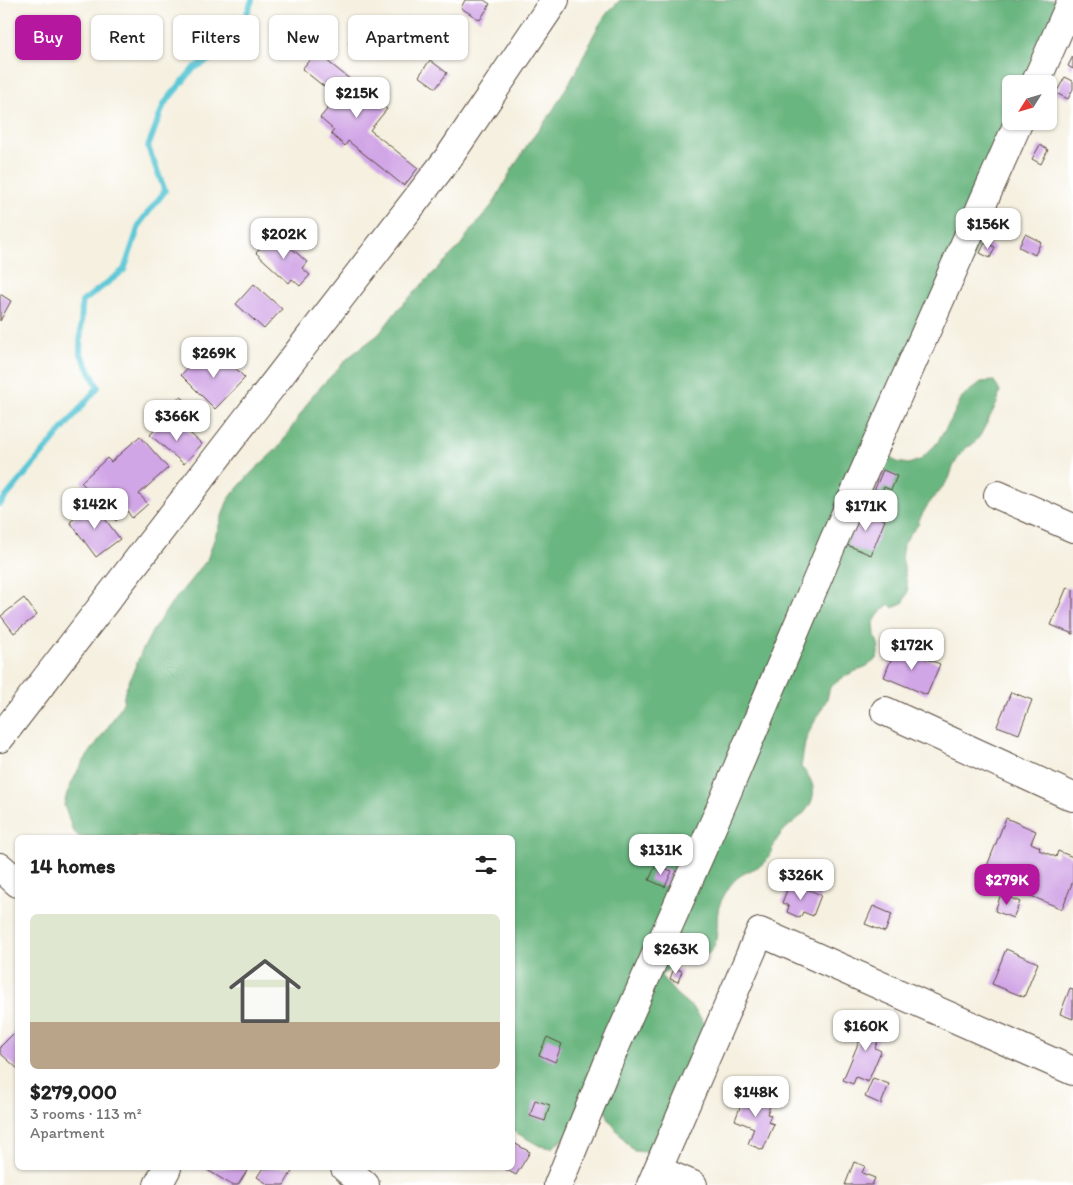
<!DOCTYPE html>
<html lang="en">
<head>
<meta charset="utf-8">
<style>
  body { margin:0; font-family:Itim,sans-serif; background:#f2f2f2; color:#222; height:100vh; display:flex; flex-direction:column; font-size:19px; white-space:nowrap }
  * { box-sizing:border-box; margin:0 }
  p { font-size:16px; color:#767676 }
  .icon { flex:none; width:28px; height:28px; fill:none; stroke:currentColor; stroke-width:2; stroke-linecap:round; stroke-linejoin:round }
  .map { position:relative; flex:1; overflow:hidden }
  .panel { position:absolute; left:15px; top:835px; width:500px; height:335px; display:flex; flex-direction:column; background:#fff; border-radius:8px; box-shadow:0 1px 4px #0004 }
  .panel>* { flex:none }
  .top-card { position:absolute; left:15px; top:15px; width:500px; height:45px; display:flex; gap:10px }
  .needle { width:32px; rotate:233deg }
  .buttons { position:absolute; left:1002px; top:75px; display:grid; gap:10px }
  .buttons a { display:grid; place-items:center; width:55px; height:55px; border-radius:8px; background:#fff; box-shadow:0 1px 4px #0004; font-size:25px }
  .price { position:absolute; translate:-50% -42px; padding:0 11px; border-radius:10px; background:#fff; color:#222; font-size:16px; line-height:32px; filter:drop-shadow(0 1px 2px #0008) }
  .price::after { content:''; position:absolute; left:50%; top:30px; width:15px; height:11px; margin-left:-8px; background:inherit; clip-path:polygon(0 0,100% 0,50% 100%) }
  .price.selected { background:#b5179e; color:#fff }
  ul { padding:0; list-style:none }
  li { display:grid; align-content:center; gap:10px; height:265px; padding:0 15px }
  li span { display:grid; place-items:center; height:155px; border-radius:8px; color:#555 }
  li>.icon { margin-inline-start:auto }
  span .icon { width:90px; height:90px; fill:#fffc; stroke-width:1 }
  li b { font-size:21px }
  h2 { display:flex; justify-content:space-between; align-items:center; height:60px; padding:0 15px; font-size:21px }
  .pill { padding:0 18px; border-radius:8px; background:#fff; box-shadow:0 1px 4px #0004; font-size:18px; line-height:45px }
  .pill.selected { background:#b5179e; color:#fff }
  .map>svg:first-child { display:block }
  .forest { fill:#6ab680; stroke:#52704f }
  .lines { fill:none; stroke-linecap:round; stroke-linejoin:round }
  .stream { stroke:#5cc7d6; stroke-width:6 }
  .building { fill:#d1a6e6 }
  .minor-casing { stroke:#57483b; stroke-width:30 }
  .minor { stroke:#fff; stroke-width:28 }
</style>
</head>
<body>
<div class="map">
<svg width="1073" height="1185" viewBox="0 0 1073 1185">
  <rect width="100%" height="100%" fill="#fff"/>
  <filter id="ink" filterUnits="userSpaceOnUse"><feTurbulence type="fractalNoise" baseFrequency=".02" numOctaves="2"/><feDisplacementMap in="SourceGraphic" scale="10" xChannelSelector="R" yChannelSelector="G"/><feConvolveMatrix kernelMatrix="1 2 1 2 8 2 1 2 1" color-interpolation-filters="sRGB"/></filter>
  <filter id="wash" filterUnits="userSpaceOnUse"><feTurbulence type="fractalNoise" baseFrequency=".0096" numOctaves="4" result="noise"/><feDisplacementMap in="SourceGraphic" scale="20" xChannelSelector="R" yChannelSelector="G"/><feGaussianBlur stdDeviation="1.12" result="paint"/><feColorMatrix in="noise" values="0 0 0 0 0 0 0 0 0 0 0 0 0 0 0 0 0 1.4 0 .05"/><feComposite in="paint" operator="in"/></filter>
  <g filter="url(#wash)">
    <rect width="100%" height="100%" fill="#f5f0e0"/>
    <!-- forest -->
    <path class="forest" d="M620,0H1073L1049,84H1011V121H1034L1026,143L1015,164L990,207L972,263L957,284L884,443L887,454L897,462L908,464L920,460L937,443L951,420L962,397L981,382L994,381L1000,392L997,403L980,436L972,445L967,447L959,456L953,467L949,479L927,506L919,520L918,525L910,534L903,545L902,556L908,591L904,602L893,608L889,604L880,612L874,622L875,635L879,647L877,659L867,666L845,676L830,687L827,699L810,730L805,742L801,767C817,783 818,800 801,816C794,822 786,827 781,834C774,841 770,858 764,863C755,870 742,872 734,881C728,887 719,903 718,911C716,925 720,944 708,954C701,960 691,958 683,960C674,963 668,969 661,976L676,994L694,1009L708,1028L657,1147L646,1152L634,1151L625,1141L610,1121L605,1110L594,1104L571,1134L551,1148L540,1146L513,1131L512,838L79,837L73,831L64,805L67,793L79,768L110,724L123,703L125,691L141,653L153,630L168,608L207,560L227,502L234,492L251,473L279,447L313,395L349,357L379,334L399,308L460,246L468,234L493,204L512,169L521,156L527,145L550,115L577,70L593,36L601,22L608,12Z"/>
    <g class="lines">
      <!-- stream -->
      <polyline class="stream" points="0,504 98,387 80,352 82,302 124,270 140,223 165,191 148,147 164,104 194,68 235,46 252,0"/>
    </g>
    <g id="blocks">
      <!-- building -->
      <g class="building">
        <polygon points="465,0 484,0 490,4 480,20 461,8"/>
        <polygon points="360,32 372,41 361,55 349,46"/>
        <polygon points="316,52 387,109 370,130 418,168 404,186 348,141 345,146 331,134 334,130 320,118 337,97 302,69"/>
        <polygon points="1073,56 1073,69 1068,66"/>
        <polygon points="430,60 447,73 436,88 419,76"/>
        <polygon points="1065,77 1073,81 1073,89 1068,99 1056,93"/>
        <polygon points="1040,145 1048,150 1041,164 1032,159"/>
        <polygon points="274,233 307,262 302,268 310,275 300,286 292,279 289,283 256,253"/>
        <polygon points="1025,234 1041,242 1035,255 1019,247"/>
        <polygon points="985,243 995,247 990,258 980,253"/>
        <polygon points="254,284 282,309 264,329 236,304"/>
        <polygon points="0,294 11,301 0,321"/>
        <polygon points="221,353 245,378 215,409 181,375 198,357 208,367"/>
        <polygon points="180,396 193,407 184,417 172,406"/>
        <polygon points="162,422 176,434 182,426 202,444 184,464 150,435"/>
        <polygon points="140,436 168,468 139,494 148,504 132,518 127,511 116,521 81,482 107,458 111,462"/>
        <polygon points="883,470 897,476 891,490 884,487 881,494 874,491"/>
        <polygon points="94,504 120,539 96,557 70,522"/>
        <polygon points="861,510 885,520 871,555 847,545"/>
        <polygon points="1067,587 1073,590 1073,634 1051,625"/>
        <polygon points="24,598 37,615 14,633 1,616"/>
        <polygon points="896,647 940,664 927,695 884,677"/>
        <polygon points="1011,692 1032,700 1019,734 997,726"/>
        <polygon points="1006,818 1036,831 1031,843 1040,847 1039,850 1056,857 1058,851 1073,857 1073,881 1062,909 1022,892 1031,870 1021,866 1014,883 985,871"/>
        <polygon points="656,865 672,871 665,887 649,880"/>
        <polygon points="790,882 821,895 813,916 803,912 800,918 787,912 789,906 782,903"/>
        <polygon points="1001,894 1020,902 1013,918 995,911"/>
        <polygon points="873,906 892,914 885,932 865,924"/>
        <polygon points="1006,949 1038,963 1024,997 992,984"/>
        <polygon points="674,968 682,971 678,982 670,979"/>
        <polygon points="1070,988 1073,989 1073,1019 1060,1014"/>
        <polygon points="870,1015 886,1022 875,1048 881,1051 868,1082 856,1077 853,1084 843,1080"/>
        <polygon points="18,1029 18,1069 0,1053 0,1047"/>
        <polygon points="547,1037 562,1044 555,1062 539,1055"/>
        <polygon points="873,1078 889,1084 881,1104 865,1097"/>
        <polygon points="747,1090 772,1100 767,1114 771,1115 768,1122 774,1124 763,1150 748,1144 754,1128 735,1120"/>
        <polygon points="535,1100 550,1105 545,1121 530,1116"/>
        <polygon points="512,1142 530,1152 516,1175 503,1168 512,1168"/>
        <polygon points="854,1162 865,1166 862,1173 875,1178 872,1185 845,1185"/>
        <polygon points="204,1168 241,1168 247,1171 238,1185 232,1185"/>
        <polygon points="263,1168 294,1168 284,1185 269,1185 257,1177"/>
      </g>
    </g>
  </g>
  <g filter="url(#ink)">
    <use href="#blocks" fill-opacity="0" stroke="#57483b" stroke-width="1"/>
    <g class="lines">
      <defs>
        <g id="minor">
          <polyline points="1035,84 1072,0"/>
          <polyline points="998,495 1073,528"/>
          <polyline points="885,711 1073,797"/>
          <polyline points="0,738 449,157 555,0"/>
          <polyline points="0,867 18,883"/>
          <polyline points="345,1168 365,1185"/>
          <polyline points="658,1170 693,1185"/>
          <polyline points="158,1185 167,1168"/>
          <polyline points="558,1185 608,1063 720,809 833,542 1019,121"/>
          <polyline points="651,1185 760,932 1073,1071"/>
        </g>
      </defs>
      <!-- minor casing -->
      <use href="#minor" class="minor-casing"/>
      <!-- minor -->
      <use href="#minor" class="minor"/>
    </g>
  </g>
</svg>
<div class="buttons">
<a><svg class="needle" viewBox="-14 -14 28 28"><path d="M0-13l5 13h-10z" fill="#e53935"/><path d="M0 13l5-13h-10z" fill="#767676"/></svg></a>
</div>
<b class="price" style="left:357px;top:119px">$215K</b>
<b class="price" style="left:988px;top:250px">$156K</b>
<b class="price" style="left:284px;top:260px">$202K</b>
<b class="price" style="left:214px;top:379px">$269K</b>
<b class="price" style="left:177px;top:442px">$366K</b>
<b class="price" style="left:95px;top:530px">$142K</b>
<b class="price" style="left:866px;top:532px">$171K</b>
<b class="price" style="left:912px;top:671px">$172K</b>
<b class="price" style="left:661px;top:876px">$131K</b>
<b class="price" style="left:801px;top:901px">$326K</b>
<b class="price selected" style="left:1007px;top:906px">$279K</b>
<b class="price" style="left:676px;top:975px">$263K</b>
<b class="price" style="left:866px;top:1052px">$160K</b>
<b class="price" style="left:756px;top:1118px">$148K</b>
<div class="top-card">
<a class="pill selected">Buy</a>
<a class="pill">Rent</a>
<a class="pill">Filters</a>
<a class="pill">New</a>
<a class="pill">Apartment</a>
</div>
<section class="panel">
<h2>14 homes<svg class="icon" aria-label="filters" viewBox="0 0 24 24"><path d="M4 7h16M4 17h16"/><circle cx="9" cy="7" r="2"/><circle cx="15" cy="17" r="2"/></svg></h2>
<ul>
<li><span style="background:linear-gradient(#dfe7d0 70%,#b9a48a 0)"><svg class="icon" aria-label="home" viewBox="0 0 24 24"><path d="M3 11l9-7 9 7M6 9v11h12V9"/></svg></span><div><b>$279,000</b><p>3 rooms · 113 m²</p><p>Apartment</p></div></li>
</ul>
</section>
</div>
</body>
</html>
